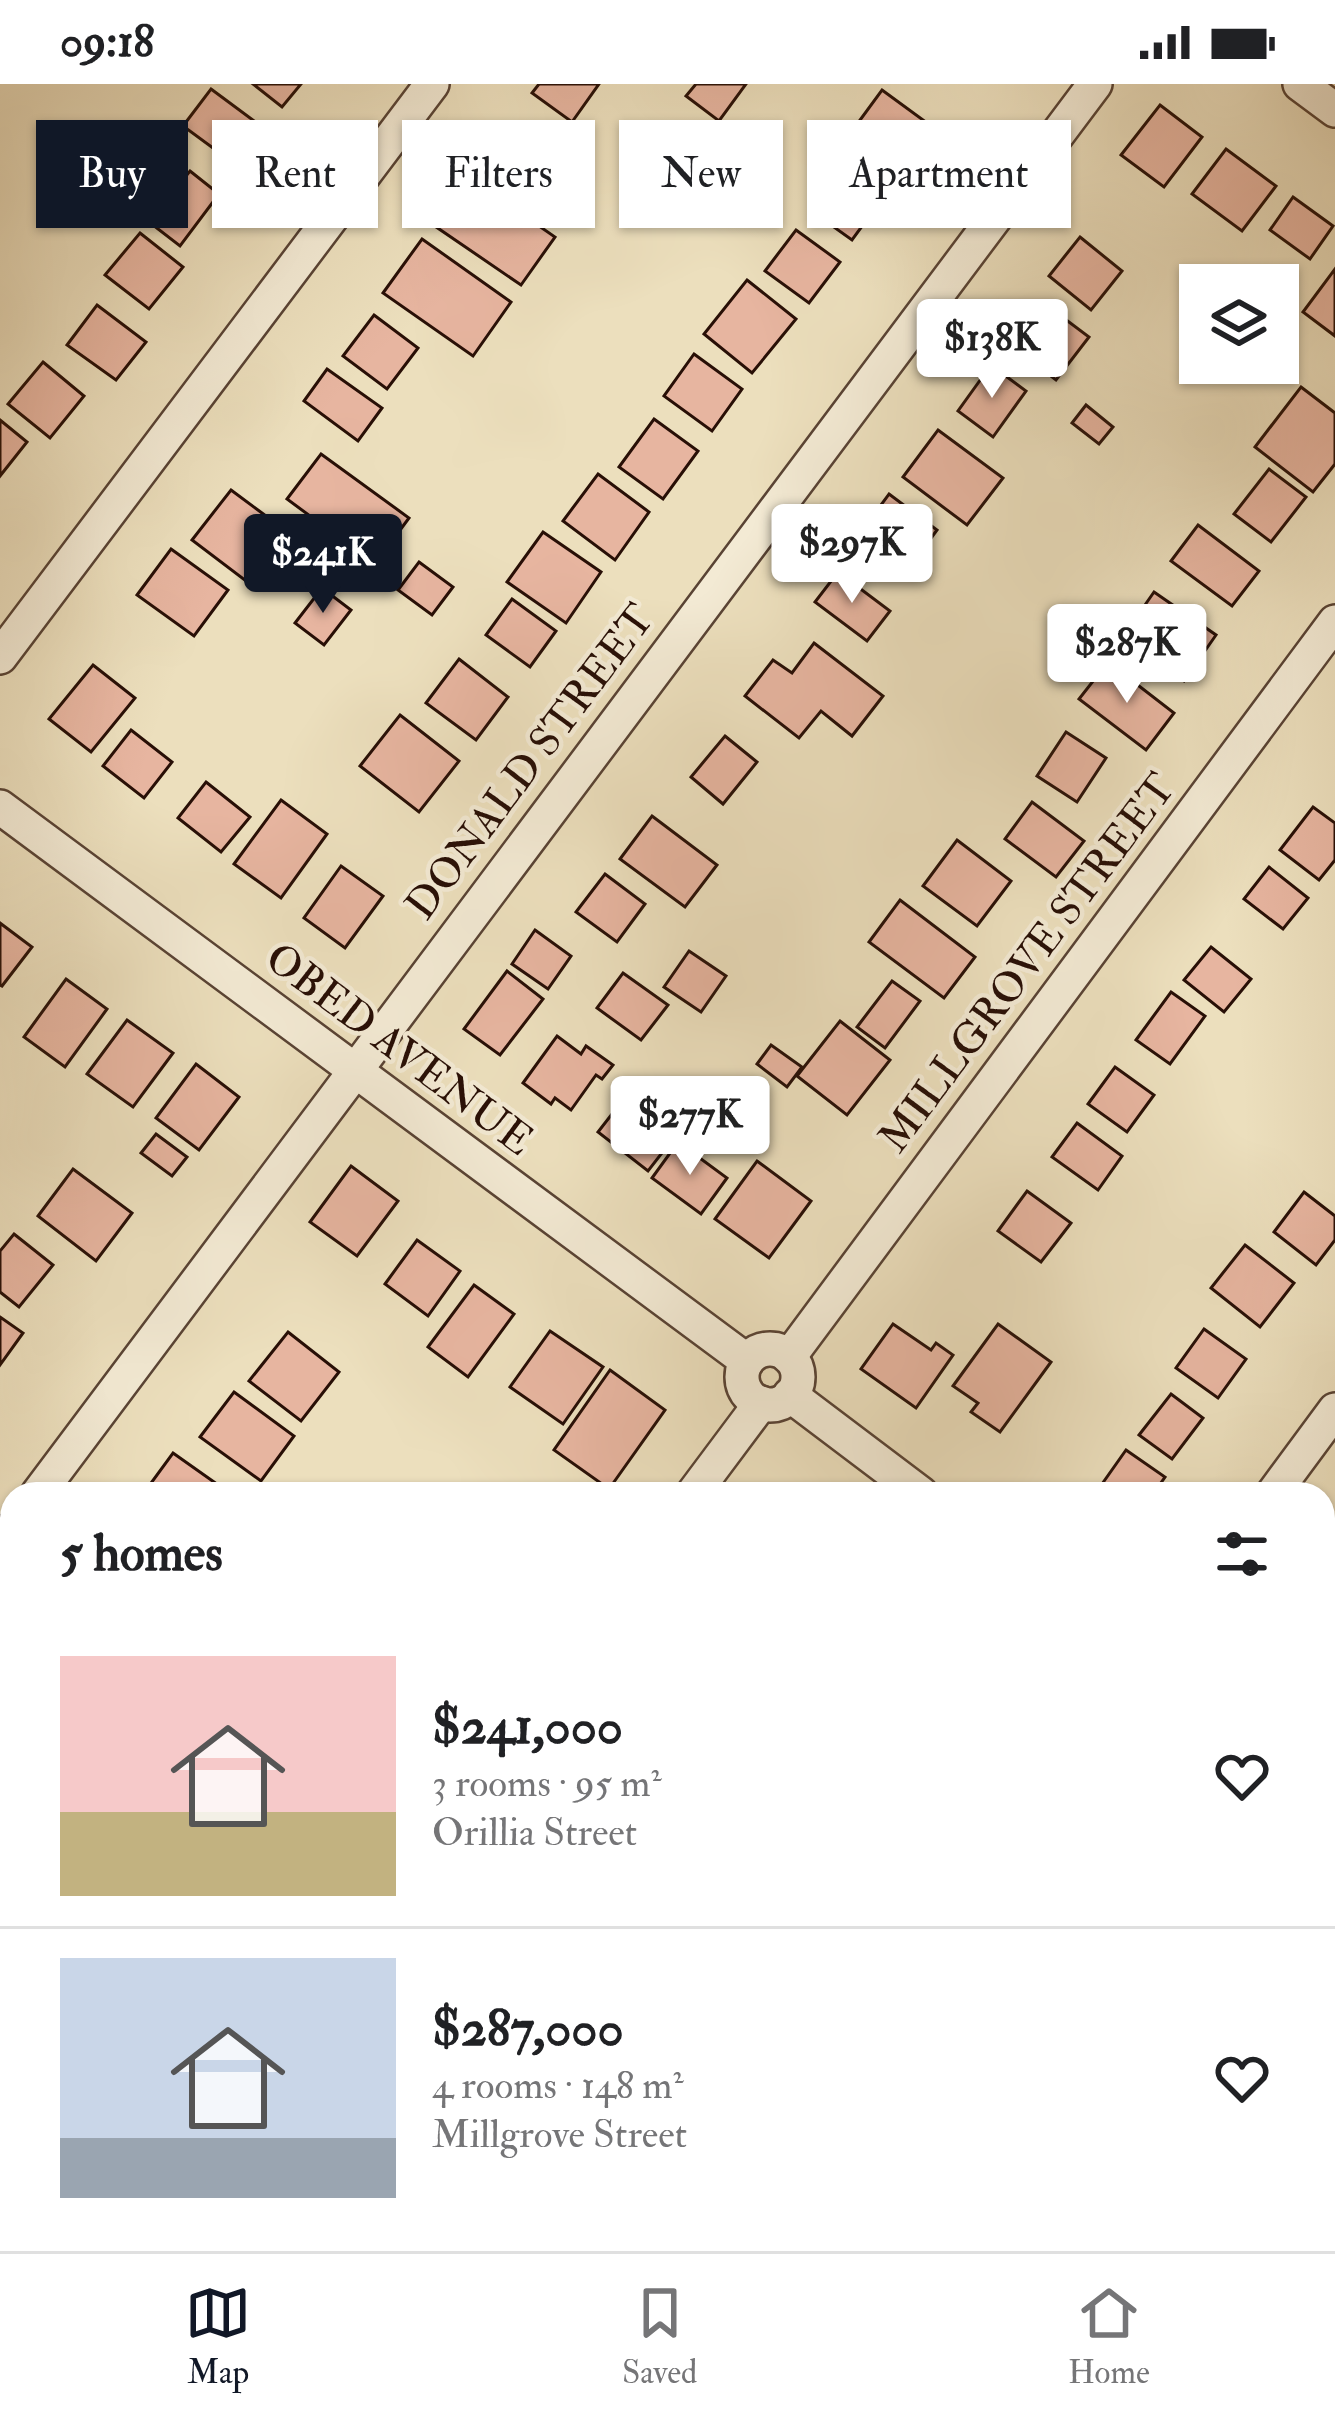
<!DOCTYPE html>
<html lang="en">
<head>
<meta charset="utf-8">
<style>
  body { margin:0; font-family:"IM FELL Double Pica",serif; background:#f6f6f6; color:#202124; height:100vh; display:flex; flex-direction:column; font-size:45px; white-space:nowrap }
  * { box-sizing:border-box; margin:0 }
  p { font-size:39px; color:#757577 }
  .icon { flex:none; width:66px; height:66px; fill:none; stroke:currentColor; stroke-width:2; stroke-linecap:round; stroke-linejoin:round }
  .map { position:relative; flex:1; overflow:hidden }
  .side { position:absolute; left:0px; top:1398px; width:1335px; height:771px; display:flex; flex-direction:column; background:#fff; border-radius:36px 36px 0 0; box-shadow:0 3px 9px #0004 }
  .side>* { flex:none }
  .guide { position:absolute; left:36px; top:36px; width:1263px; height:108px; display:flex; gap:24px }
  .buttons { position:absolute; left:1179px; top:180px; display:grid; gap:24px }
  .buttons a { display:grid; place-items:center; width:120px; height:120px; border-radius:0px; background:#fff; box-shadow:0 3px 9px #0004; font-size:60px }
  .price { position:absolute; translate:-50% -102px; padding:0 27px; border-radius:12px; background:#fff; color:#222; font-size:39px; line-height:78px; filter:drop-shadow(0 3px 6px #0008) }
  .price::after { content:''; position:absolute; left:50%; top:72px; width:36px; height:27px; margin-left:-18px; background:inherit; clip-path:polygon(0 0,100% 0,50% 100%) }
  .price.active { background:#111827; color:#fff }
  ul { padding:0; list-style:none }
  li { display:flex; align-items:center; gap:36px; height:300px; padding:0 60px }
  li+li { border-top:3px solid #e0e0e0 }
  li span { display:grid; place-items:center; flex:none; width:336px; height:240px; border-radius:0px; color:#555 }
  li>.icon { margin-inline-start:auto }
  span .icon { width:144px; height:144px; fill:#fffc; stroke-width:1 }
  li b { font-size:51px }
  h2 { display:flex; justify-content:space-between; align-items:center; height:144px; padding:0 60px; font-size:51px }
  .tag { padding:0 42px; border-radius:0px; background:#fff; box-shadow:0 3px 9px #0004; font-size:42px; line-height:108px }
  .tag.active { background:#111827; color:#fff }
  .status { display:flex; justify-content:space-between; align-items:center; height:84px; padding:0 60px; background:#fff; direction:ltr }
  .status svg { height:33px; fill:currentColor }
  .menu { display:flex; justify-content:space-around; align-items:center; height:168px; border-top:3px solid #e0e0e0; background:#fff; font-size:33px; color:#757577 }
  .menu a { display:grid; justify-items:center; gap:6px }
  .menu .active { color:#111827 }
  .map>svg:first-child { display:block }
  .green { fill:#bac18f; stroke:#71684a; stroke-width:3 }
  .building { fill:#e7b5a0; stroke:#280f06; stroke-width:3 }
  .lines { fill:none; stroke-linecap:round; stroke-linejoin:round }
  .minor-casing { stroke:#594334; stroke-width:38 }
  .secondary-casing { stroke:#280f06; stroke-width:52 }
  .path { stroke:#280f06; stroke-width:6; stroke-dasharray:9 6; stroke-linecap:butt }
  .minor { stroke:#f3ead4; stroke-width:33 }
  .secondary { stroke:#f3ead4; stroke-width:48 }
  .labels { text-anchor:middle; stroke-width:9; stroke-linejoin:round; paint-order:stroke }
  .street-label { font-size:42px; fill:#280f06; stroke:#f3ead4 }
</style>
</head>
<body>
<div class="status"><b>09:18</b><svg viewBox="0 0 49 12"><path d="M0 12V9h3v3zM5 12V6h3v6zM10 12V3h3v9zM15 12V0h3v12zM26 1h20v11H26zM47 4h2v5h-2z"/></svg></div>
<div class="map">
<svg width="1335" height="2167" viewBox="0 0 1335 2167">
  <rect width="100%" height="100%" fill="#ecdfbd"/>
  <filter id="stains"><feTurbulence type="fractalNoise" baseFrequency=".00167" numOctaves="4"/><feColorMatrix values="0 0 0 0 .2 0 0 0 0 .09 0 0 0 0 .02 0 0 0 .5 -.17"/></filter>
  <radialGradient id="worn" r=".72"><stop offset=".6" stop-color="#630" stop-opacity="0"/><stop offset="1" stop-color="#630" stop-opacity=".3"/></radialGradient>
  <!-- green -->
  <polygon class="green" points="0,1950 12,1955 12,2157 207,2157 199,2167 0,2167"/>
  <!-- building -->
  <g class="building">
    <polygon points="253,0 301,0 282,23"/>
    <polygon points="539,0 599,0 572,38 532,9"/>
    <polygon points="696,0 746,0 719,37 686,12"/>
    <polygon points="211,5 285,60 258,97 183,42"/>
    <polygon points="882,6 934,44 904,85 852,47"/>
    <polygon points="1160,21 1202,53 1164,103 1121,71"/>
    <polygon points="505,41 559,79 537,110 482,72"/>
    <polygon points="1226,65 1276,102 1242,147 1192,110"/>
    <polygon points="845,78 887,108 852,156 810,126"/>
    <polygon points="190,87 219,110 180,162 149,138"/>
    <polygon points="460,87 555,153 521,201 426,136"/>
    <polygon points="1293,113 1333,142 1310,175 1270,146"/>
    <polygon points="796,146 840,178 809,219 765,187"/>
    <polygon points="140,149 183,183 149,225 105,191"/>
    <polygon points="1080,153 1122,187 1091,226 1049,192"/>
    <polygon points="422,155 511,218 473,272 383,209"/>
    <polygon points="1335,185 1335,252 1303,228"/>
    <polygon points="747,196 796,235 752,289 704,250"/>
    <polygon points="1045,220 1089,253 1056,296 1013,263"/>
    <polygon points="97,221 146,258 116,296 67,261"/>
    <polygon points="374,231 418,264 387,305 343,272"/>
    <polygon points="694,270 742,305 712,347 664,312"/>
    <polygon points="43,278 84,312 50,354 8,320"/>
    <polygon points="991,281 1026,307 993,353 958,327"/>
    <polygon points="327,285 382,324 358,357 304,317"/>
    <polygon points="1301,303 1335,329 1335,380 1313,408 1255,363"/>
    <polygon points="1086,321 1113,343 1099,360 1072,339"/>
    <polygon points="654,335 698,367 663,415 619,383"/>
    <polygon points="0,336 27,358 0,392"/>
    <polygon points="938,346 1003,394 967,441 903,393"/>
    <polygon points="321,370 409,434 375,480 287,415"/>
    <polygon points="1269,385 1306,413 1271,458 1234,430"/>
    <polygon points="598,390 649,428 615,476 563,437"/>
    <polygon points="231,406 289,449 250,500 192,456"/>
    <polygon points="889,410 937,446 907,487 859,451"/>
    <polygon points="1198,441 1259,487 1232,522 1171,477"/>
    <polygon points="543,448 601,488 566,539 507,498"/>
    <polygon points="171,465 228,506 194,552 137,511"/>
    <polygon points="419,478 453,503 432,531 398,506"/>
    <polygon points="838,488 890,527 867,557 815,518"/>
    <polygon points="322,504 351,526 324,561 295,539"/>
    <polygon points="1154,508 1216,551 1184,597 1122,554"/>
    <polygon points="512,515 556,547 530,583 486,551"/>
    <polygon points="814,559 883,612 852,652 821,627 799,654 745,612 773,576 792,589"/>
    <polygon points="459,575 508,613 476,656 426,619"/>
    <polygon points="1108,578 1174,629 1146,666 1079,615"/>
    <polygon points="93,581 135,614 91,668 49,635"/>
    <polygon points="400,631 459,677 419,728 360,682"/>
    <polygon points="131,646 172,678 144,714 103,682"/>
    <polygon points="1066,648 1106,674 1077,718 1037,692"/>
    <polygon points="725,652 757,678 723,720 691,693"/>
    <polygon points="206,698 250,733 221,768 178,734"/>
    <polygon points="281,716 327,750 281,814 234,780"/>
    <polygon points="1032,718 1084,757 1056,793 1005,755"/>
    <polygon points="1313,723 1335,739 1335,776 1319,796 1280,766"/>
    <polygon points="652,732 717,781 685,823 620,775"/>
    <polygon points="957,756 1011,797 977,842 923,802"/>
    <polygon points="341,782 383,812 345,864 304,834"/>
    <polygon points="1269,783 1308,814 1283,845 1244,815"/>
    <polygon points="605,790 645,820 617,858 576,828"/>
    <polygon points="900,816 975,873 944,914 869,858"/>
    <polygon points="0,839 32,863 2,902 0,901"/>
    <polygon points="535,846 571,872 548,905 512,880"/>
    <polygon points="1211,863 1251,895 1224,928 1184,896"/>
    <polygon points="689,867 726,892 701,928 664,903"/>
    <polygon points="507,887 543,915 500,971 464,945"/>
    <polygon points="623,889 668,921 641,956 597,924"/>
    <polygon points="66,895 107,925 65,983 24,953"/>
    <polygon points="892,897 920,917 885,964 857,943"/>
    <polygon points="1171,908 1205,932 1170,980 1136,956"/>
    <polygon points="127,936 173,969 133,1023 87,990"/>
    <polygon points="840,937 890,976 847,1031 797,992"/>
    <polygon points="557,952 581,970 586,962 613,981 602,995 596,991 571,1026 555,1014 551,1020 523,999"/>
    <polygon points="771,961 802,983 787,1003 757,980"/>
    <polygon points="196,980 239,1013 199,1066 156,1034"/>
    <polygon points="1115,983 1154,1011 1127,1048 1088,1020"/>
    <polygon points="629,1008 679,1047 648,1087 598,1048"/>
    <polygon points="1077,1039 1122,1072 1098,1106 1052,1073"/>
    <polygon points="156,1050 187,1073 172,1092 141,1069"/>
    <polygon points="678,1058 727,1094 701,1130 652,1094"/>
    <polygon points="757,1077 811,1117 769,1174 715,1135"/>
    <polygon points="351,1082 398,1117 357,1172 310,1138"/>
    <polygon points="73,1085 132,1129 96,1177 38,1132"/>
    <polygon points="1027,1107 1071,1139 1041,1178 998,1147"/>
    <polygon points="1304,1108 1335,1132 1335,1156 1316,1181 1274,1148"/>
    <polygon points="14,1150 53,1181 19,1223 0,1208 0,1167"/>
    <polygon points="417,1156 460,1187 428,1232 385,1200"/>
    <polygon points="1245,1161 1294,1199 1260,1243 1211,1204"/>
    <polygon points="474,1201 514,1230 468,1293 428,1263"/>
    <polygon points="0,1233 23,1249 0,1281"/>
    <polygon points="893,1240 931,1266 936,1259 953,1271 916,1324 861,1285"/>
    <polygon points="998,1240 1051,1278 1000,1348 971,1328 978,1319 953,1302"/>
    <polygon points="1204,1245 1246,1275 1218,1314 1176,1284"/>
    <polygon points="550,1247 603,1283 563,1340 510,1303"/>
    <polygon points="288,1248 339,1288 301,1337 249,1297"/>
    <polygon points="610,1286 665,1326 609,1405 554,1366"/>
    <polygon points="234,1308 294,1352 261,1397 200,1353"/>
    <polygon points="1171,1310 1203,1334 1172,1375 1139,1351"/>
    <polygon points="1126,1366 1165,1393 1153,1410 1095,1410"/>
    <polygon points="173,1369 231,1410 143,1410"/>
    <polygon points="1323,1513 1335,1522 1335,1565 1323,1581"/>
    <polygon points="1335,1565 1335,1621 1323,1612 1323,1581"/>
    <polygon points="12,1610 12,1759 0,1775 0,1631"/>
    <polygon points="1335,1810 1335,1885 1323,1875 1323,1825"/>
    <polygon points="254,2157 318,2157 327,2167 244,2167"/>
    <polygon points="578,2157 625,2157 618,2167 592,2167"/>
    <polygon points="1083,2157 1111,2157 1124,2167 1076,2167"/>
  </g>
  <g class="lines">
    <defs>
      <g id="minor">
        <polyline points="1300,0 1335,26"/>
        <polyline points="0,573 432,0"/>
        <polyline points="0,723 747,1277"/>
        <circle cx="770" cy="1293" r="28"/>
        <polyline points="789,1273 1335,538"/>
        <polyline points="790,1311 921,1410"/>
        <polyline points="38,1410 1095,0"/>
        <polyline points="693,1410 761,1319"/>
        <polyline points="1273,1410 1335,1326"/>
        <polyline points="0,1461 12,1445"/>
        <polyline points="1323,1708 1335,1717"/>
        <polyline points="1323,2120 1335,2104"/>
        <polyline points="713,2167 721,2157"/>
        <polyline points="1288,2167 1295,2157"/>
      </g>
      <g id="secondary">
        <polyline points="0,1875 12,1880"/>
        <polyline points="431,2157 441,2167"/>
      </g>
    </defs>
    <!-- minor casing -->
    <use href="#minor" class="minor-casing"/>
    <!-- secondary casing -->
    <use href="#secondary" class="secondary-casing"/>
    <!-- path -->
    <g class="path">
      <polyline points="0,2059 12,2059"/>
      <polyline points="0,2111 9,2123 0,2140"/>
    </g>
    <!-- minor -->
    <use href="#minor" class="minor"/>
    <!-- secondary -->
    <use href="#secondary" class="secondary"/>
  </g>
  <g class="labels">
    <!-- street labels -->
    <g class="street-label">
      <text transform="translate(529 677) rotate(-53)" y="15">DONALD STREET</text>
      <text transform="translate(1026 878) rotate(-53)" y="15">MILLGROVE STREET</text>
      <text transform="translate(400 964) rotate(37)" y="15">OBED AVENUE</text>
    </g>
  </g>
  <rect width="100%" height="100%" filter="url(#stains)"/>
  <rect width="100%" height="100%" fill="url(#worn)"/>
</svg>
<div class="buttons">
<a><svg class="icon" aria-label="layers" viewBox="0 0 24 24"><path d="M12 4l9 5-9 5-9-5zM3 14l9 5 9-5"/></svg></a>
</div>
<b class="price" style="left:992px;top:317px">$138K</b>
<b class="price" style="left:852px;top:522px">$297K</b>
<b class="price active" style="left:323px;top:532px">$241K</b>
<b class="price" style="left:1127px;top:622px">$287K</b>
<b class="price" style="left:690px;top:1094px">$277K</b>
<div class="guide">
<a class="tag active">Buy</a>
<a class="tag">Rent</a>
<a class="tag">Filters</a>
<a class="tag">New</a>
<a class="tag">Apartment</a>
</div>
<section class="side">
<h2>5 homes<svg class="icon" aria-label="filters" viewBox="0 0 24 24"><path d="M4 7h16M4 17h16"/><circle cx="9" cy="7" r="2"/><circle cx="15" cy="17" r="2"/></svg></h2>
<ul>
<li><span style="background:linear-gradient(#f6c9c9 65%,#c2b280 0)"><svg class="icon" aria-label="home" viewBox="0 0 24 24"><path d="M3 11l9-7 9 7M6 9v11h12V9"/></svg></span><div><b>$241,000</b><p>3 rooms · 95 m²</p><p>Orillia Street</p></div><svg class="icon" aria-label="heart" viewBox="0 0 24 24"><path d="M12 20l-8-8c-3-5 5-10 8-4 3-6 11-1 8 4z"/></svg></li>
<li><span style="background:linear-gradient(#c9d6e8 75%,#9aa5b1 0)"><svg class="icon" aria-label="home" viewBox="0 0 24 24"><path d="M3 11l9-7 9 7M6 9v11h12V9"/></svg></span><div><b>$287,000</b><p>4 rooms · 148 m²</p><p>Millgrove Street</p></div><svg class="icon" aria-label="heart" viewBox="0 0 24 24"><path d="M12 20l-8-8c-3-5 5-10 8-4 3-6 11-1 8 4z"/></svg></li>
</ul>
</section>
</div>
<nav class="menu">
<a class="active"><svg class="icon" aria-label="map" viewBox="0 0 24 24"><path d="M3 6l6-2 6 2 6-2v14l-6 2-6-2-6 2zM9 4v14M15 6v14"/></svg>Map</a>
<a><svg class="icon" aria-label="saved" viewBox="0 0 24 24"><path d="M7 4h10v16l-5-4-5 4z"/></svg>Saved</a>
<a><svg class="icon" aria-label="home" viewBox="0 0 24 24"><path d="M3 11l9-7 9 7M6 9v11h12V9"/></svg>Home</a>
</nav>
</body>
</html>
